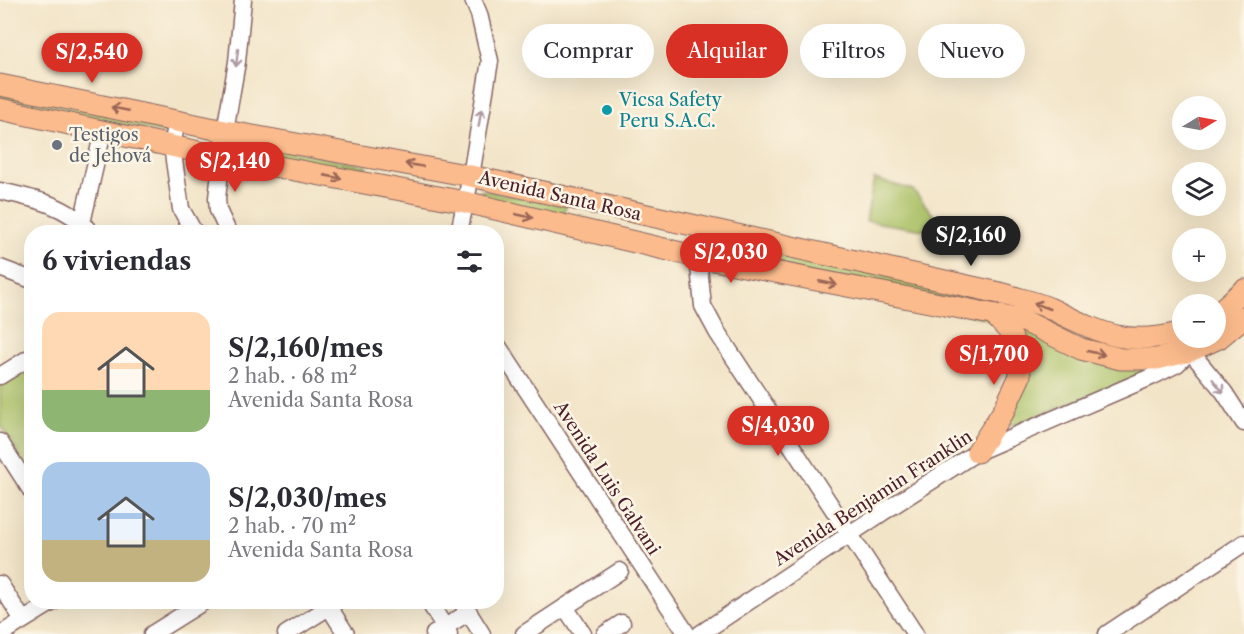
<!DOCTYPE html>
<html lang="es">
<head>
<meta charset="utf-8">
<style>
  body { margin:0; font-family:"Libre Caslon Text",serif; background:#f2f2f3; color:#2b2b33; height:100vh; display:flex; flex-direction:column; font-size:22px; white-space:nowrap }
  * { box-sizing:border-box; margin:0 }
  p { font-size:20px; color:#7c7c81 }
  .icon { flex:none; width:33px; height:33px; fill:none; stroke:currentColor; stroke-width:2; stroke-linecap:round; stroke-linejoin:round }
  .map { position:relative; flex:1; overflow:hidden }
  .sheet { position:absolute; left:24px; top:225px; width:480px; height:384px; display:flex; flex-direction:column; background:#fff; border-radius:24px; box-shadow:0 6px 24px #0002 }
  .sheet>* { flex:none }
  .banner { position:absolute; left:522px; top:24px; width:570px; height:54px; display:flex; gap:12px }
  .needle { width:39px; rotate:80deg }
  .buttons { position:absolute; left:1172px; top:96px; display:grid; gap:12px }
  .buttons a { display:grid; place-items:center; width:54px; height:54px; border-radius:50%; background:#fff; box-shadow:0 6px 24px #0002; font-size:30px }
  .price { position:absolute; translate:-50% -51px; padding:0 14px; border-radius:21px; background:#d93025; color:#fff; font-size:20px; line-height:39px; filter:drop-shadow(0 2px 3px #0008) }
  .price::after { content:''; position:absolute; left:50%; top:36px; width:18px; height:14px; margin-left:-9px; background:inherit; clip-path:polygon(0 0,100% 0,50% 100%) }
  .price.on { background:#222; color:#fff }
  ul { padding:0; list-style:none }
  li { display:flex; align-items:center; gap:18px; height:150px; padding:0 18px }
  li span { display:grid; place-items:center; flex:none; width:168px; height:120px; border-radius:18px; color:#555 }
  li>.icon { margin-inline-start:auto }
  span .icon { width:72px; height:72px; fill:#fffc; stroke-width:1 }
  li b { font-size:26px }
  h2 { display:flex; justify-content:space-between; align-items:center; height:72px; padding:0 18px; font-size:26px }
  .chip { padding:0 21px; border-radius:27px; background:#fff; box-shadow:0 6px 24px #0002; font-size:21px; line-height:54px }
  .chip.on { background:#d93025; color:#fff }
  .map>svg:first-child { display:block }
  .green { fill:#a8bf64; stroke:#796f48; stroke-width:1.5 }
  .lines { fill:none; stroke-linecap:round; stroke-linejoin:round }
  .minor-casing { stroke:#856462; stroke-width:19 }
  .major-casing { stroke:#856462; stroke-width:23 }
  .minor { stroke:#fff; stroke-width:16 }
  .major { stroke:#fbbb8c; stroke-width:21 }
  .oneway { stroke:#ae9aa0 }
  .oneway2 { stroke:#9a6557 }
  .culture-dot { fill:#0f9aa8; stroke:#fcf5e5; stroke-width:2 }
  .worship-dot { fill:#6b7280; stroke:#fcf5e5; stroke-width:2 }
  .labels { text-anchor:middle; stroke-width:5; stroke-linejoin:round; paint-order:stroke }
  .culture-label { font-size:18px; fill:#0d838f; stroke:#fcf5e5; text-anchor:start }
  .worship-label { font-size:18px; fill:#5b616d; stroke:#fcf5e5; text-anchor:start }
  .street-label { font-size:18px; fill:#4a1f2b; stroke:#fcf5e5 }
</style>
</head>
<body>
<div class="map">
<svg width="1244" height="634" viewBox="0 0 1244 634">
  <rect width="100%" height="100%" fill="#fcf5e5"/>
  <filter id="ink" filterUnits="userSpaceOnUse"><feTurbulence type="fractalNoise" baseFrequency=".0167" numOctaves="2"/><feDisplacementMap in="SourceGraphic" scale="12" xChannelSelector="R" yChannelSelector="G"/><feConvolveMatrix kernelMatrix="1 2 1 2 8 2 1 2 1" color-interpolation-filters="sRGB"/></filter>
  <filter id="wash" filterUnits="userSpaceOnUse"><feTurbulence type="fractalNoise" baseFrequency=".008" numOctaves="4" result="noise"/><feDisplacementMap in="SourceGraphic" scale="24" xChannelSelector="R" yChannelSelector="G"/><feGaussianBlur stdDeviation="1.35" result="paint"/><feColorMatrix in="noise" values="0 0 0 0 0 0 0 0 0 0 0 0 0 0 0 0 0 1.4 0 .05"/><feComposite in="paint" operator="in"/></filter>
  <g filter="url(#wash)">
    <rect width="100%" height="100%" fill="#f2e4c7"/>
    <!-- green -->
    <g class="green">
      <polygon points="0,93 168,127 166,134 0,100"/>
      <polygon points="231,139 367,166 365,179 229,152"/>
      <polygon points="874,179 913,190 949,234 866,221"/>
      <polygon points="481,190 566,205 564,216 479,201"/>
      <polygon points="723,242 1018,301 1132,345 1126,353 721,253"/>
      <polygon points="998,317 1158,360 1146,374 995,432 1023,379"/>
      <polygon points="31,364 31,475 0,424 0,383"/>
    </g>
  </g>
  <g filter="url(#ink)">
    <g class="lines">
      <defs>
        <g id="minor">
          <polyline points="177,121 172,146 181,209 194,232"/>
          <path d="M0,191C32,198 68,205 90,232"/>
          <polyline points="82,223 103,131"/>
          <polyline points="703,229 698,257 703,306 717,332 915,634"/>
          <polyline points="228,232 218,210 217,198 225,131 237,62 243,0"/>
          <polyline points="459,232 471,176 490,61 479,14 473,0"/>
          <polyline points="0,268 32,280"/>
          <polyline points="1187,341 1190,351 1224,392 1244,423"/>
          <polyline points="496,343 687,634"/>
          <polyline points="0,376 32,356"/>
          <polyline points="0,442 32,492"/>
          <polyline points="0,584 23,620"/>
          <polyline points="326,602 346,634"/>
          <polyline points="429,602 449,634"/>
          <polyline points="462,602 482,634"/>
          <polyline points="565,607 583,634"/>
          <polyline points="1,634 53,602"/>
          <polyline points="152,634 203,602"/>
          <polyline points="286,634 329,607"/>
          <polyline points="434,634 469,612"/>
          <polyline points="524,634 620,571"/>
          <polyline points="605,634 622,623"/>
          <polyline points="700,634 883,512 977,452 1151,377 1177,364 1189,352"/>
          <polyline points="1107,634 1244,543"/>
        </g>
        <g id="major">
          <path d="M0,85L225,131L471,176L1004,294C1019,299 1035,302 1049,308C1100,332 1124,348 1182,332"/>
          <polyline points="0,109 199,152 465,202 698,257 1022,320 1081,349 1121,359 1157,359 1190,351 1219,338 1244,317"/>
          <polyline points="1215,315 1244,290"/>
          <polyline points="977,452 1004,410 1020,376 1019,356 1009,331 994,315"/>
        </g>
      </defs>
      <!-- minor casing -->
      <use href="#minor" class="minor-casing"/>
      <!-- major casing -->
      <use href="#major" class="major-casing"/>
      <!-- minor -->
      <use href="#minor" class="minor"/>
      <!-- major -->
      <use href="#major" class="major"/>
    </g>
    <!-- one-way arrows -->
    <defs><path id="oneway-shaft" d="M-6 0H5M1.5-3L5.5 0L1.5 3" fill="none" stroke-width="1.6" stroke-linecap="round" stroke-linejoin="round" transform="scale(1.5)"/></defs>
    <g class="oneway">
      <use href="#oneway-shaft" transform="translate(237 58) rotate(97)"/>
      <use href="#oneway-shaft" transform="translate(480 118) rotate(-81)"/>
      <use href="#oneway-shaft" transform="translate(1218 386) rotate(51)"/>
    </g>
    <g class="oneway2">
      <use href="#oneway-shaft" transform="translate(120 109) rotate(-169)"/>
      <use href="#oneway-shaft" transform="translate(414 165) rotate(-170)"/>
      <use href="#oneway-shaft" transform="translate(333 177) rotate(11)"/>
      <use href="#oneway-shaft" transform="translate(524 216) rotate(13)"/>
      <use href="#oneway-shaft" transform="translate(828 283) rotate(11)"/>
      <use href="#oneway-shaft" transform="translate(1042 306) rotate(-160)"/>
      <use href="#oneway-shaft" transform="translate(1096 353) rotate(13)"/>
    </g>
  </g>
  <!-- markers -->
  <circle class="culture-dot" cx="607" cy="110" r="6"/>
  <circle class="worship-dot" cx="57" cy="145" r="6"/>
  <g class="labels">
    <!-- culture labels -->
    <g class="culture-label">
      <text x="619" y="106">Vicsa Safety<tspan x="619" dy="21">Peru S.A.C.</tspan></text>
    </g>
    <!-- worship labels -->
    <g class="worship-label">
      <text x="69" y="141">Testigos<tspan x="69" dy="21">de Jehová</tspan></text>
    </g>
    <!-- street labels -->
    <g class="street-label">
      <text transform="translate(560 196) rotate(13)" y="6">Avenida Santa Rosa</text>
      <text transform="translate(607 478) rotate(57)" y="6">Avenida Luis Galvani</text>
      <text transform="translate(873 498) rotate(-33)" y="6">Avenida Benjamin Franklin</text>
    </g>
  </g>
</svg>
<div class="buttons">
<a><svg class="needle" viewBox="-14 -14 28 28"><path d="M0-13l5 13h-10z" fill="#e53935"/><path d="M0 13l5-13h-10z" fill="#7c7c81"/></svg></a>
<a><svg class="icon" aria-label="layers" viewBox="0 0 24 24"><path d="M12 4l9 5-9 5-9-5zM3 14l9 5 9-5"/></svg></a>
<a>+</a>
<a>−</a>
</div>
<b class="price" style="left:92px;top:84px">S/2,540</b>
<b class="price" style="left:235px;top:193px">S/2,140</b>
<b class="price on" style="left:971px;top:267px">S/2,160</b>
<b class="price" style="left:731px;top:284px">S/2,030</b>
<b class="price" style="left:994px;top:386px">S/1,700</b>
<b class="price" style="left:778px;top:457px">S/4,030</b>
<div class="banner">
<a class="chip">Comprar</a>
<a class="chip on">Alquilar</a>
<a class="chip">Filtros</a>
<a class="chip">Nuevo</a>
</div>
<section class="sheet">
<h2>6 viviendas<svg class="icon" aria-label="filters" viewBox="0 0 24 24"><path d="M4 7h16M4 17h16"/><circle cx="9" cy="7" r="2"/><circle cx="15" cy="17" r="2"/></svg></h2>
<ul>
<li><span style="background:linear-gradient(#ffd9b3 65%,#8fb573 0)"><svg class="icon" aria-label="home" viewBox="0 0 24 24"><path d="M3 11l9-7 9 7M6 9v11h12V9"/></svg></span><div><b>S/2,160/mes</b><p>2 hab. · 68 m²</p><p>Avenida Santa Rosa</p></div></li>
<li><span style="background:linear-gradient(#a9c7e8 65%,#c2b280 0)"><svg class="icon" aria-label="home" viewBox="0 0 24 24"><path d="M3 11l9-7 9 7M6 9v11h12V9"/></svg></span><div><b>S/2,030/mes</b><p>2 hab. · 70 m²</p><p>Avenida Santa Rosa</p></div></li>
</ul>
</section>
</div>
</body>
</html>
